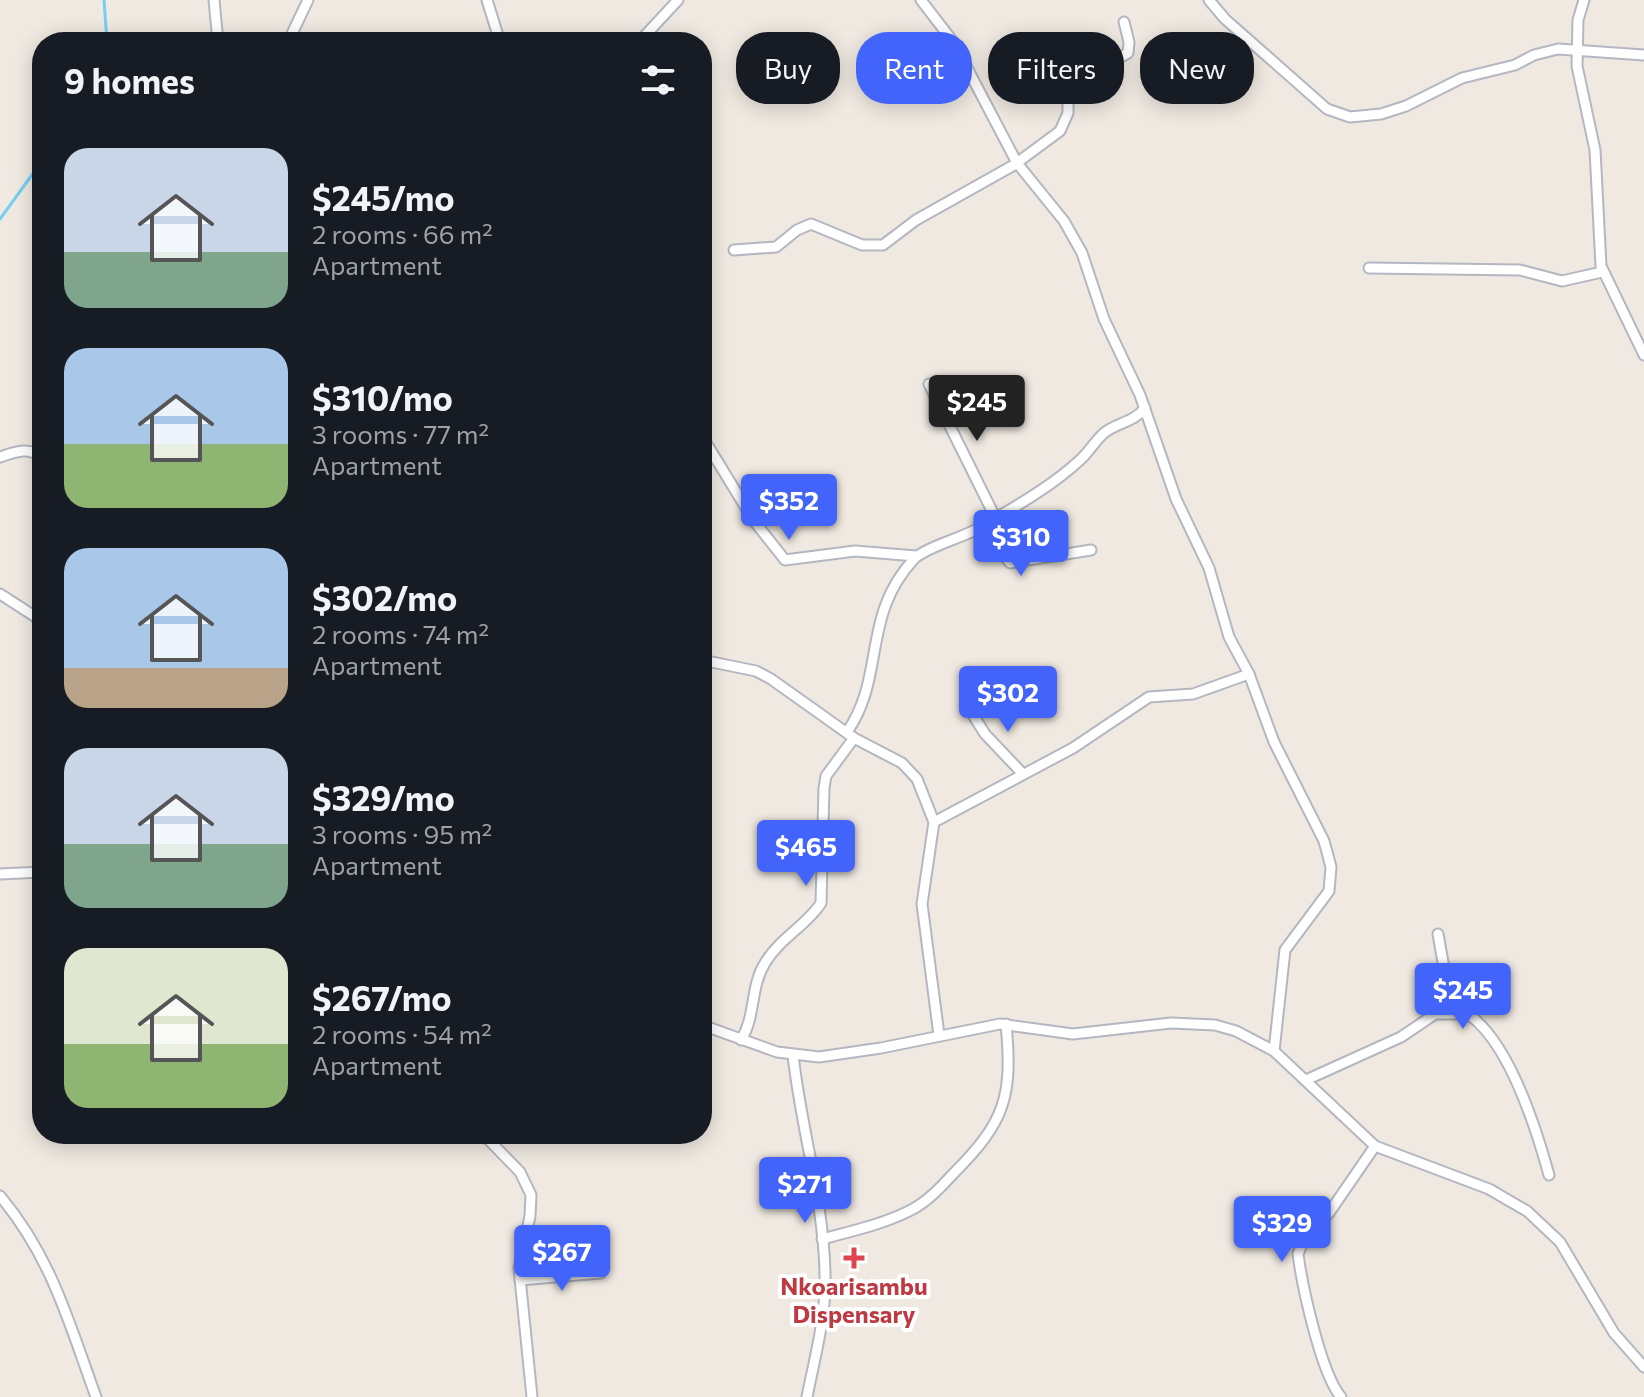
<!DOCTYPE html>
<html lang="en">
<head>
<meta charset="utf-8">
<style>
  body { margin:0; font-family:Commissioner,sans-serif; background:#20242c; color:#f1f3f6; height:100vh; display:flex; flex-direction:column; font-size:30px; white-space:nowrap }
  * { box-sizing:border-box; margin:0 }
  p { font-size:26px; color:#9ea1a6 }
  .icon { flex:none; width:44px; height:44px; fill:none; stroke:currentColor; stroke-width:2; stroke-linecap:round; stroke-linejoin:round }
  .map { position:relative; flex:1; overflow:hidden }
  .details { position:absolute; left:32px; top:32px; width:680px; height:1112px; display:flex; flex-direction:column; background:#171b24; border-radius:32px; box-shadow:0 4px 20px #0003 }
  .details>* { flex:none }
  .guide { position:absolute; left:736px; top:32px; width:760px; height:72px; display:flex; gap:16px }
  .price { position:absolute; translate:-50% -68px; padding:0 18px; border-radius:8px; background:#4264fb; color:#fff; font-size:26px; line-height:52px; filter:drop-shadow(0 2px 4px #0008) }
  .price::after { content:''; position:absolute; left:50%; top:48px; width:24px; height:18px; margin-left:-12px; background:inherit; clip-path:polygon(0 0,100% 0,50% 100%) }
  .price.active { background:#222; color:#fff }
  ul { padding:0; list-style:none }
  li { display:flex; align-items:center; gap:24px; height:200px; padding:0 32px }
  li span { display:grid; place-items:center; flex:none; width:224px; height:160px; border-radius:24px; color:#555 }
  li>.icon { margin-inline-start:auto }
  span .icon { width:96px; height:96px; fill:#fffc; stroke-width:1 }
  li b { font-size:34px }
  h2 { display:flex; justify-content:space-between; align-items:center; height:96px; padding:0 32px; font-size:34px }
  .tag { padding:0 28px; border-radius:32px; background:#171b24; box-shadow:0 4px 20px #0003; font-size:28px; line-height:72px }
  .tag.active { background:#4264fb; color:#fff }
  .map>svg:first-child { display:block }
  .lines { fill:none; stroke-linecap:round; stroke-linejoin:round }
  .stream { stroke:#75cff0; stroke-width:3 }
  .minor-casing { stroke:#b4b7c1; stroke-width:13 }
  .minor { stroke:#fff; stroke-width:9 }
  .health-dot { fill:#e0444e; stroke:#fff; stroke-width:3 }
  .labels { text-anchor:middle; stroke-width:8; stroke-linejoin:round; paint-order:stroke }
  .health-label { font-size:24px; font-weight:bold; fill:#be3a42; stroke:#fff }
</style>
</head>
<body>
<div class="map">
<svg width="1644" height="1397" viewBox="0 0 1644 1397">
  <rect width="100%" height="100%" fill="#efe9e1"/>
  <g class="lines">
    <!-- stream -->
    <g class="stream">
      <polyline points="104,0 107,42"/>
      <polyline points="0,219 42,161"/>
    </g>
    <defs>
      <g id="minor">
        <polyline points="214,0 218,42"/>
        <polyline points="487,0 500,42"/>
        <polyline points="921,0 954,43 1017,163 1064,221 1082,253 1104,319 1140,395 1176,499 1209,568 1229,637 1249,674 1274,742 1324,841 1331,867 1329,891 1285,950 1274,1051"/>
        <polyline points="1209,0 1225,19 1327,109 1350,117 1381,114 1406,106 1462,78 1515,65 1534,55 1558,49 1644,55"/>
        <polyline points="1584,0 1578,20 1577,66 1595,150 1601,266 1644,355"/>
        <polyline points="288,42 308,0"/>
        <polyline points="639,42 678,0"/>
        <polyline points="734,250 776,247 797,230 811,224 862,245 883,245 916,220 1014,165 1060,131 1068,113 1068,87 1128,53 1129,42 1124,22"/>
        <polyline points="1369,268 1520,270 1562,281 1602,272"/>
        <polyline points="929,384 995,517"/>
        <polyline points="705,441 754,521 785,560 855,551 916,556"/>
        <path d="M0,457C15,452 29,446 42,458"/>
        <polyline points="981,527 1010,563 1091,550"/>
        <polyline points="0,594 42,621"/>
        <polyline points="702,660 756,671 771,679 854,738 902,763 917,779 934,822 922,904 939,1035"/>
        <polyline points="970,710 985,734 1022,773"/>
        <path d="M847,732C886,676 861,616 914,559C926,547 962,538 979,528C1013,508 1051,487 1080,460C1089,452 1095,441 1104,433C1118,422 1133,423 1145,408"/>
        <polyline points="934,822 1073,748 1149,697 1193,694 1249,674"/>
        <polyline points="0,874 42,872"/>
        <polyline points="1438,1013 1450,1002 1438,934"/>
        <polyline points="702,1025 777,1052 819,1057 881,1048 1000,1024 1073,1034 1171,1023 1215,1025 1236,1031 1274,1051 1375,1146 1489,1189 1527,1211 1560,1242 1614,1333 1644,1367"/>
        <path d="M741,1040C756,1016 750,987 765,963C779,939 807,925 821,903L824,788L826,776L854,738"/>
        <path d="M793,1055C801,1129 824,1201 825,1275C826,1318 815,1356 807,1397"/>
        <path d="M1306,1080L1401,1037L1435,1014H1468C1509,1042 1536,1128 1549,1175"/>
        <polyline points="483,1134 520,1172 531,1195 530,1216 519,1268 532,1397"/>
        <path d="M0,1196C52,1258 69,1323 96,1397"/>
        <path d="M822,1239C852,1231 884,1224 911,1210C927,1202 941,1187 953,1174C1005,1122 1013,1097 1006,1024"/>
        <polyline points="520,1280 601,1273"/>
        <path d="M1341,1397C1321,1374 1302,1285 1298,1254L1304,1239L1329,1213L1375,1146"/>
      </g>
    </defs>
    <!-- minor casing -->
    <use href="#minor" class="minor-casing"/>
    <!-- minor -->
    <use href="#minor" class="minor"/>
  </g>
  <!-- markers -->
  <path class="health-dot" d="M850 1246h8v8h8v8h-8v8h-8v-8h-8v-8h8z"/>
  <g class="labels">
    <!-- health labels -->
    <g class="health-label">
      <text x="854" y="1295">Nkoarisambu<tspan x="854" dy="28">Dispensary</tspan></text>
    </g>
  </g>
</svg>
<b class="price active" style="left:977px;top:443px">$245</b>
<b class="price" style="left:789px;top:542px">$352</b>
<b class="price" style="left:1021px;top:578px">$310</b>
<b class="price" style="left:1008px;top:734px">$302</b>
<b class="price" style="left:806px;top:888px">$465</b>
<b class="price" style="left:1463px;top:1031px">$245</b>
<b class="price" style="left:805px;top:1225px">$271</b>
<b class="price" style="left:1282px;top:1264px">$329</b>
<b class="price" style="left:562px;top:1293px">$267</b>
<div class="guide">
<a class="tag">Buy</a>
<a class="tag active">Rent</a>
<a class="tag">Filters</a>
<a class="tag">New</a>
</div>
<section class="details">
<h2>9 homes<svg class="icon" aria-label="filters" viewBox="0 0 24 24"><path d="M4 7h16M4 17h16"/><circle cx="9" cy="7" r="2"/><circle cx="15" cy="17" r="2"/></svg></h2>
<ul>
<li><span style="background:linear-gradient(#c9d6e8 65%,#7fa58c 0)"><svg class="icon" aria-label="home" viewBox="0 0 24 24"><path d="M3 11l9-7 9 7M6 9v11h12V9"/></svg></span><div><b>$245/mo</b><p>2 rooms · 66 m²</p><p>Apartment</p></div></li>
<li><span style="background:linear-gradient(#a9c7e8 60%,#8fb573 0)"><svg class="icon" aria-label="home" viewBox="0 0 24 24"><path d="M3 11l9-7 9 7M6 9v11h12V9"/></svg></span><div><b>$310/mo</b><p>3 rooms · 77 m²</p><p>Apartment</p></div></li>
<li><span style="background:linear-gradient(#a9c7e8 75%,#b9a48a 0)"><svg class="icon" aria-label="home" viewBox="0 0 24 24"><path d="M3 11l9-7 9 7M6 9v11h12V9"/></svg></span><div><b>$302/mo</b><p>2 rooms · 74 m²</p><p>Apartment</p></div></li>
<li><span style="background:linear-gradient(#c9d6e8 60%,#7fa58c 0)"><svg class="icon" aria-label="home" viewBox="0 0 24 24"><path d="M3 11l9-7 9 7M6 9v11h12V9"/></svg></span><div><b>$329/mo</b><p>3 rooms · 95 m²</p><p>Apartment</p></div></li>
<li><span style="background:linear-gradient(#dfe7d0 60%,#8fb573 0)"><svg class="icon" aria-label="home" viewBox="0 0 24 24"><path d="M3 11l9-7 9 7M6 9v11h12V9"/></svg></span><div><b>$267/mo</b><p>2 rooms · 54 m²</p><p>Apartment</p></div></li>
</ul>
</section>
</div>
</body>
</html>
